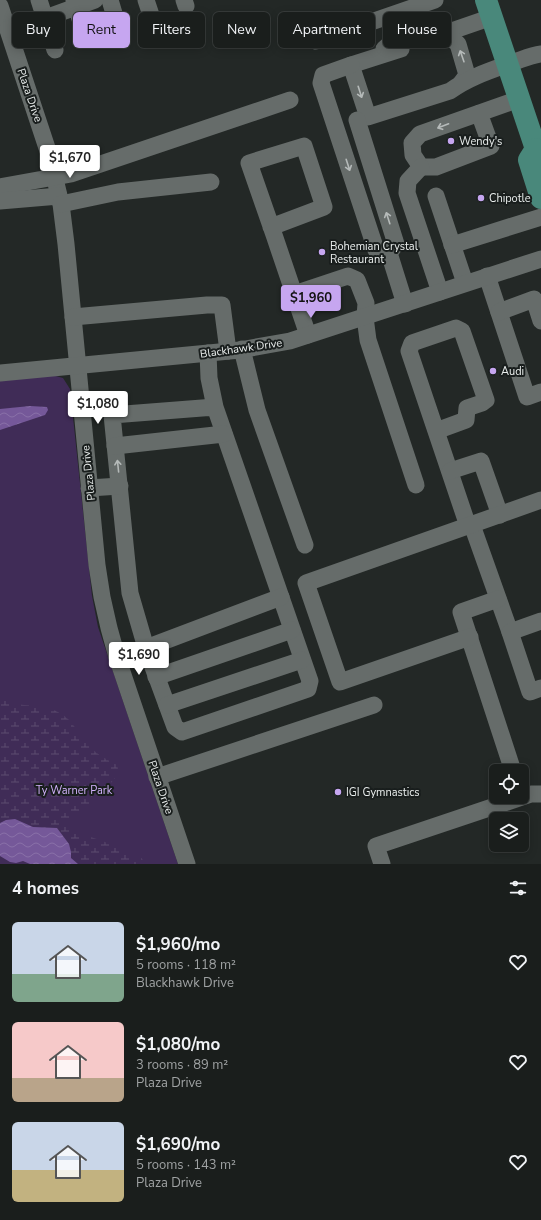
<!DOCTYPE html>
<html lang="en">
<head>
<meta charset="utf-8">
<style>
  body { margin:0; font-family:"Nunito Sans",sans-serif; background:#272b29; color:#f1f3f6; height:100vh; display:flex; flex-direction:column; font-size:15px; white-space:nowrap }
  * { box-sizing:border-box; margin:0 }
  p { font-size:13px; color:#9fa2a3 }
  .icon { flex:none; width:22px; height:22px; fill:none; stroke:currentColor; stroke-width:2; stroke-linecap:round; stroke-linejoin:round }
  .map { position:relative; height:864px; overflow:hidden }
  .details { display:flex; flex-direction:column; background:#1a1e1c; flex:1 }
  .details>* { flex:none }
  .hud { position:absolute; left:12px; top:12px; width:517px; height:36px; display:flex; gap:8px }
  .controls { position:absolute; left:489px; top:764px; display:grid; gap:8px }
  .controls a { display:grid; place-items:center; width:40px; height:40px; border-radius:6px; background:#1a1e1c; box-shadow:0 2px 10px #0003,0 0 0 1px #383c3b; font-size:20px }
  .price { position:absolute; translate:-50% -34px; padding:0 9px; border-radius:4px; background:#fff; color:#222; font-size:13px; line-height:26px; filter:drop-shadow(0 1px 2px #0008) }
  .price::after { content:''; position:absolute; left:50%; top:24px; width:12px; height:9px; margin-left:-6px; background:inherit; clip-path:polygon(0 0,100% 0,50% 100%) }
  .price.active { background:#c6a6f0; color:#111 }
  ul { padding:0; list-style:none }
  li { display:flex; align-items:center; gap:12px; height:100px; padding:0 12px }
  li span { display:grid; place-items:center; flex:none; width:112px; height:80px; border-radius:6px; color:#555 }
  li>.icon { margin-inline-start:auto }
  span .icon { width:48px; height:48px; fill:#fffc; stroke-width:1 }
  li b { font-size:17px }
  h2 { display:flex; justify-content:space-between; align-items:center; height:48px; padding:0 12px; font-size:17px }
  .tag { padding:0 14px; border-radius:6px; background:#1a1e1c; box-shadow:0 2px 10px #0003,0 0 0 1px #383c3b; font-size:14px; line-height:36px }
  .tag.active { background:#c6a6f0; color:#111 }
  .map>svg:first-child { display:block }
  .green { fill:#402c57 }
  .wetland { fill:url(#wetland-marsh) }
  .water { fill:url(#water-waves) }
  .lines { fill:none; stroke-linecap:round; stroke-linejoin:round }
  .minor { stroke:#666c6a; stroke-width:17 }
  .major { stroke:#49887b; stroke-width:22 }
  .oneway { stroke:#b5bab9 }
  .poi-dot { fill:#c6a6f0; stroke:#191e1d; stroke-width:1.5 }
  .labels { text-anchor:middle; stroke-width:4; stroke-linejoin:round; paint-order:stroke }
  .street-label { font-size:11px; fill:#eaeeed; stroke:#191e1d }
  .poi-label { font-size:11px; fill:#eaeeed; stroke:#191e1d; text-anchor:start }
  .park-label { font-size:11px; fill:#d2b2fc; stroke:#191e1d }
</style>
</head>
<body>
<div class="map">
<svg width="541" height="864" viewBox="0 0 541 864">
  <defs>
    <pattern id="wetland-marsh" width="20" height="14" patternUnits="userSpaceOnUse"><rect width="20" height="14" fill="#402c57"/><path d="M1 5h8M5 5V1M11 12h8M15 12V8" fill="none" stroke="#5c4b6f"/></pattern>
    <pattern id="water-waves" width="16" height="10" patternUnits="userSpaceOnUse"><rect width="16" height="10" fill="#755899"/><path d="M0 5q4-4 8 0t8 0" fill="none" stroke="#8970a8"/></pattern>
  </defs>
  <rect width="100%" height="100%" fill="#232826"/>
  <!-- green -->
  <polygon class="green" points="52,375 63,378 70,389 92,596 98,627 178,864 0,864 0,381"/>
  <!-- wetland -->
  <path class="wetland" d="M0,698C17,709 38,702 56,711C72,718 77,732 87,744C96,754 106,759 117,765C120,774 116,776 111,783L112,788L107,792L93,790C91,794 93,795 92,800C90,813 76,812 68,819L69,824L74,831L105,842L121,849L130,855H136L141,857L145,864H78L71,858C72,842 65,844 61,832L52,828L33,827L15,819L6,820L0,823Z"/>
  <!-- water -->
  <g class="water">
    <polygon points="30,406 47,407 48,410 45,415 0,430 0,409"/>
    <polygon points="15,819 33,827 57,828 69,844 71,852 71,858 78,864 30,864 23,861 16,863 10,862 0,856 0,823 6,820"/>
  </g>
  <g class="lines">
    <!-- minor -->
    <g class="minor">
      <polyline points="39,0 55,50"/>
      <polyline points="74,0 85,35"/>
      <polyline points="110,0 119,30"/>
      <polyline points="146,0 152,18"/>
      <polyline points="184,0 186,6"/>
      <polyline points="0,6 49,154 61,204 66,244 97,565 102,597 109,628 117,657 187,864"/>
      <polyline points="8,29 29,24 95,0"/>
      <polyline points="437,36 492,17"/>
      <polyline points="316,41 435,0"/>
      <path d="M384,49C398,35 422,29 441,30L458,44L467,75L461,83"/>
      <path d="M401,49L351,65L368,117L450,91C469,77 492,70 514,62C523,59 532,55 541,54"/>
      <polyline points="351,65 323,75 321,83 376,250 389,253"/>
      <polyline points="479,113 491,146 436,167 421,167 413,155 412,143 420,134 519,99"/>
      <polyline points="357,120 396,244 389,253"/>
      <polyline points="421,167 408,181 407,193 440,292"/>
      <polyline points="0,187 71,174 290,100"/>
      <polyline points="436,196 465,283"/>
      <polyline points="0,201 59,196"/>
      <polyline points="61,204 118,192 211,182"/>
      <path d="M271,227L324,207L304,146L249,163C269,220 289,278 308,335"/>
      <polyline points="452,245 541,217"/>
      <polyline points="389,253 405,304"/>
      <polyline points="487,276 527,397 541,392"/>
      <polyline points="294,294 348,276 357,280 366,303 365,317 368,340 416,485"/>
      <polyline points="499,312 534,299 541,321"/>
      <polyline points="73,317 207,305 222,305 228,351"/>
      <polyline points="242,349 257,410 305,545"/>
      <polyline points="208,353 209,378 215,407 310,681 308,689 182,732 175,727 146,648 130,593 112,415 215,407"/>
      <polyline points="0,373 240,350 290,341 541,259"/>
      <polyline points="436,431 466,420 467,408 482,403 486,400 462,331 456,328 412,343 409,351 468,526"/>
      <polyline points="115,446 224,434"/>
      <polyline points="450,471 481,461 500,515"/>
      <polyline points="89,488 120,486"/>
      <polyline points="472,525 510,632"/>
      <polyline points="498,599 461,612 513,771"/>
      <polyline points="541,621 510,632 530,692 541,688"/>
      <polyline points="470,637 340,682 306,583 541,500"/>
      <polyline points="117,657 146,648 281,597"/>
      <polyline points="156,677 292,630"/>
      <polyline points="167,705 302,660"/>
      <polyline points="157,777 374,705"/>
      <polyline points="382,864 376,846 531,794 541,794"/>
    </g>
    <!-- major -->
    <g class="major">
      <polyline points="486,0 536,149"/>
      <polyline points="536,149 529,160 541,198"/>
    </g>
  </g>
  <!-- one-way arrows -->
  <defs><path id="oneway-shaft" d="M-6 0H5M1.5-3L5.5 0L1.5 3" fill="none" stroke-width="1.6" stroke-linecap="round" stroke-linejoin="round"/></defs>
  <g class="oneway">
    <use href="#oneway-shaft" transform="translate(462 56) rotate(-109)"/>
    <use href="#oneway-shaft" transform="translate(360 92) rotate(72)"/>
    <use href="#oneway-shaft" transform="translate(443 126) rotate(159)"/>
    <use href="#oneway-shaft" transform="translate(348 165) rotate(72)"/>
    <use href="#oneway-shaft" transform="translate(388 218) rotate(-108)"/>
    <use href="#oneway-shaft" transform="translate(118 466) rotate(-96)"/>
  </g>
  <!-- markers -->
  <g class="poi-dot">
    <circle cx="451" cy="141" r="4"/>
    <circle cx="481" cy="198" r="4"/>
    <circle cx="322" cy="252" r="4"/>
    <circle cx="493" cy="371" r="4"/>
    <circle cx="338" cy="792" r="4"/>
  </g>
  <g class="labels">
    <!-- street labels -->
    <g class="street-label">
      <text transform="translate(30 95) rotate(71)" y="4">Plaza Drive</text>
      <text transform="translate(241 348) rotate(-8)" y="4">Blackhawk Drive</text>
      <text transform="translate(88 473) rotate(-96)" y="4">Plaza Drive</text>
      <text transform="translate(161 787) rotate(71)" y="4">Plaza Drive</text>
    </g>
    <!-- poi labels -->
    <g class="poi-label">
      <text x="459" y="145">Wendy's</text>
      <text x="489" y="202">Chipotle</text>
      <text x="330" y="250">Bohemian Crystal<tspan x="330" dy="13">Restaurant</tspan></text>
      <text x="501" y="375">Audi</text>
      <text x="346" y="796">IGI Gymnastics</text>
    </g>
    <!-- park labels -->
    <g class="park-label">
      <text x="74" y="794">Ty Warner Park</text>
    </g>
  </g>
</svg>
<div class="controls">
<a><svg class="icon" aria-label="locate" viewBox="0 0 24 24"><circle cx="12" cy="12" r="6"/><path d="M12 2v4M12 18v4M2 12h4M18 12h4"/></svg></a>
<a><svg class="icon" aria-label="layers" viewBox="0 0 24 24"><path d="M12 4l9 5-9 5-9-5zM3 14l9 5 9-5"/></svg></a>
</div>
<b class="price" style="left:70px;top:179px">$1,670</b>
<b class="price active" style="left:311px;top:319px">$1,960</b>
<b class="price" style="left:98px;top:425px">$1,080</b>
<b class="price" style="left:139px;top:676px">$1,690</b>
<div class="hud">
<a class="tag">Buy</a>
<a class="tag active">Rent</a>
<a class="tag">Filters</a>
<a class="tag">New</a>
<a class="tag">Apartment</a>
<a class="tag">House</a>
</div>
</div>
<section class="details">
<h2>4 homes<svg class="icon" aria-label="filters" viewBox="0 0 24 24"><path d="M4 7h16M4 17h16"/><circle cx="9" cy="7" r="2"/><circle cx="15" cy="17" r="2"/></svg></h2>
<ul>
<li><span style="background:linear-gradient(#c9d6e8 65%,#7fa58c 0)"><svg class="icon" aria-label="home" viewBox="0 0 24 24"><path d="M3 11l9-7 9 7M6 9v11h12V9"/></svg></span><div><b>$1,960/mo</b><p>5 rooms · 118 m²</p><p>Blackhawk Drive</p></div><svg class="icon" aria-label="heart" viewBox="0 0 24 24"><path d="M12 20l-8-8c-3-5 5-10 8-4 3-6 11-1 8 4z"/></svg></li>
<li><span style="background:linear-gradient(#f6c9c9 70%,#b9a48a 0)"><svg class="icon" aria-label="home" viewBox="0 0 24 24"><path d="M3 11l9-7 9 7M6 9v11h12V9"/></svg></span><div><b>$1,080/mo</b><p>3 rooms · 89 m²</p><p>Plaza Drive</p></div><svg class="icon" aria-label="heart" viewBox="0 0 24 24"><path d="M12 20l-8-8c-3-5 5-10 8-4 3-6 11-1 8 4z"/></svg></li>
<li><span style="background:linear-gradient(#c9d6e8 60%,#c2b280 0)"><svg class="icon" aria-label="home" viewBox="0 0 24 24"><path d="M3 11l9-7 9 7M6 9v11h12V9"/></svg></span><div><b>$1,690/mo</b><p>5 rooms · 143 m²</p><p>Plaza Drive</p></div><svg class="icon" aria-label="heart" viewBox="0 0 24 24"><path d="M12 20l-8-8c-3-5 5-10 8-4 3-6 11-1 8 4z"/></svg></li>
</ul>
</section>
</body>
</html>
